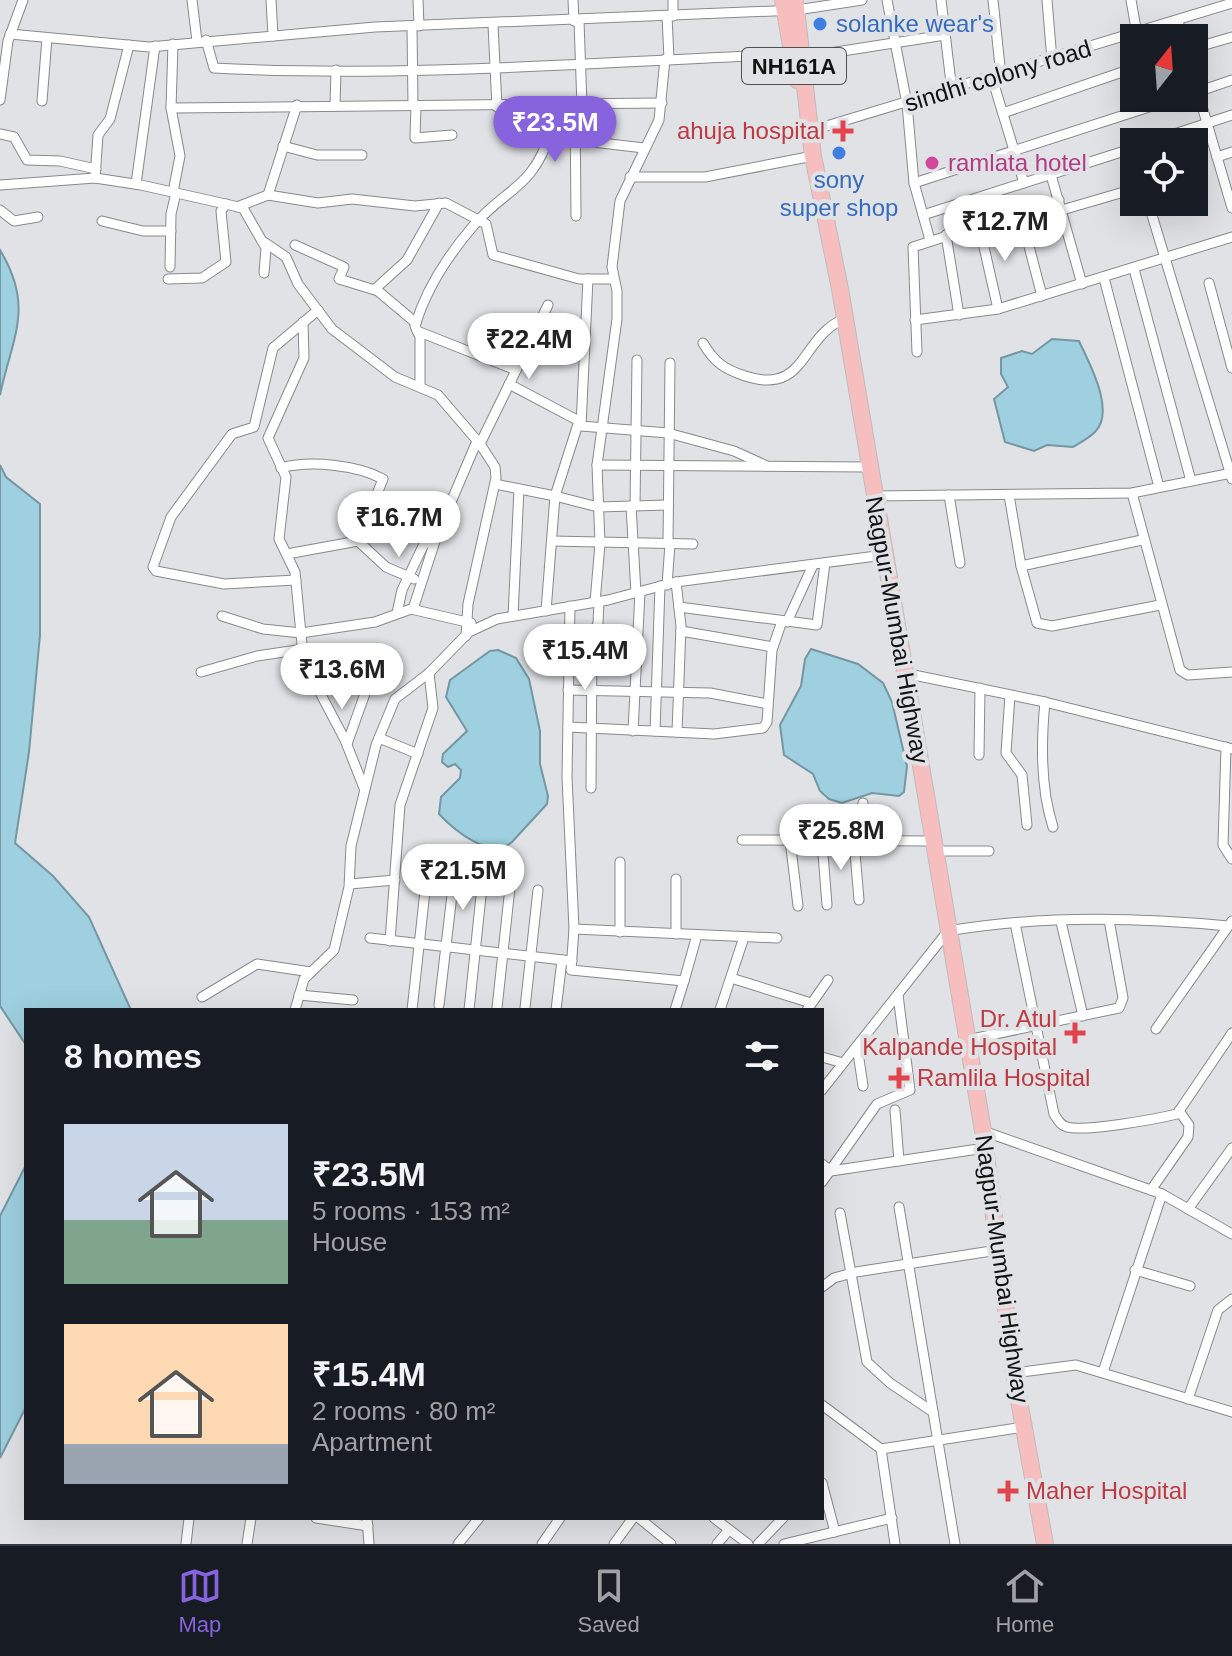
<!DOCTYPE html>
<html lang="en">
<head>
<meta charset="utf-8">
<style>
  body { margin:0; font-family:Helvetica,sans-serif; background:#20242c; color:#f1f3f6; height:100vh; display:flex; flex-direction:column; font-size:30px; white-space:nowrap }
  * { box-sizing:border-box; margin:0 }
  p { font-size:26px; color:#9ea1a6 }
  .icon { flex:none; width:44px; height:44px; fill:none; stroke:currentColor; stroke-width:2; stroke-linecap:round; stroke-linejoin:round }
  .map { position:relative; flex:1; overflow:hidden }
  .drawer { position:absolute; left:24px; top:1008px; width:800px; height:512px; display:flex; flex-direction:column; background:#171b24; border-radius:0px; box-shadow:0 8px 32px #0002 }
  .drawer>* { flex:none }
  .needle { width:52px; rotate:17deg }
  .fabs { position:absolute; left:1120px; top:24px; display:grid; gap:16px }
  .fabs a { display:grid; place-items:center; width:88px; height:88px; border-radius:0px; background:#171b24; box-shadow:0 8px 32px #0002; font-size:40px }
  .price { position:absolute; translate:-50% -68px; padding:0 18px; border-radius:28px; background:#fff; color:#222; font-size:26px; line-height:52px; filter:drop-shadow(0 2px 4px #0008) }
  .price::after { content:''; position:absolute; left:50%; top:48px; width:24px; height:18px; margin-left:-12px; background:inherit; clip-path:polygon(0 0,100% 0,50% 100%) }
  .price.selected { background:#8863de; color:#fff }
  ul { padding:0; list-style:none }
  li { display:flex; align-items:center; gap:24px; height:200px; padding:0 40px }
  li span { display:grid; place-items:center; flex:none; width:224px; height:160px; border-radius:0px; color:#555 }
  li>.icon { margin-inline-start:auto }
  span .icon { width:96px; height:96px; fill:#fffc; stroke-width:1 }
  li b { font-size:34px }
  h2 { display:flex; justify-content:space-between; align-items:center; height:96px; padding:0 40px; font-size:34px }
  .dock { display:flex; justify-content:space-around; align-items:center; height:112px; border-top:2px solid #363941; background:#171b24; font-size:22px; color:#9ea1a6 }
  .dock a { display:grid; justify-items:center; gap:4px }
  .dock .selected { color:#8863de }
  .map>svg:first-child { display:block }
  .water { fill:#9ed0df; stroke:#7497a2; stroke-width:2 }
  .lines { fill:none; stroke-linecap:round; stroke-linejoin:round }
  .minor-casing { stroke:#88898d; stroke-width:11 }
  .trunk-casing { stroke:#bcbdbd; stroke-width:18 }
  .minor { stroke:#fff; stroke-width:9 }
  .trunk { stroke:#f7bebf; stroke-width:16 }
  .shop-dot { fill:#3f7fe0; stroke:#e1e2e6; stroke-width:3 }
  .health-dot { fill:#e0444e; stroke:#e1e2e6; stroke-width:3 }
  .hotel-dot { fill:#d1479c; stroke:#e1e2e6; stroke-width:3 }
  .labels { text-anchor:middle; stroke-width:8; stroke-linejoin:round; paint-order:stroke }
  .shield { fill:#e1e2e6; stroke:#4f5052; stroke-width:2 }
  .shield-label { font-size:22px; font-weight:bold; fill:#111213 }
  .shop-label { font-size:24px; fill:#366cbe; stroke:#e1e2e6; text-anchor:start }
  .street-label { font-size:24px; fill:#111213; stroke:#e1e2e6 }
  .health-label { font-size:24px; fill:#be3a42; stroke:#e1e2e6; text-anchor:end }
  .hotel-label { font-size:24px; fill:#b23c85; stroke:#e1e2e6; text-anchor:start }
</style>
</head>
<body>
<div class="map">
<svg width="1232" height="1544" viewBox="0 0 1232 1544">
  <rect width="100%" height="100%" fill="#e1e2e6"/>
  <!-- water -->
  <g class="water">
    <path d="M0,250C35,308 12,337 0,395Z"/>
    <path d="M1052,339L1079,341C1089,363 1116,411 1095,432C1089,438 1080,443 1073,447L1047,445L1034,451L1005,442L994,399L1008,387L1001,374V358L1022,351L1032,354Z"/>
    <polygon points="0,465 6,477 40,504 40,635 29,752 15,843 53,876 89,917 131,1010 26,1010 26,1045 0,1006"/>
    <polygon points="811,649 858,664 883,683 892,702 907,766 904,792 899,796 872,793 842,803 829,799 820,791 813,774 784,755 780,725 801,686 805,659"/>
    <path d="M498,650L516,658L529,679L540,731V764L548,796L547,804L512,842C491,861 454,830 439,814L441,797L460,778L461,770L455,764L448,767L442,762L443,754L467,731L446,697L450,680L490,651Z"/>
    <polygon points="26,1165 26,1407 0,1458 0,1216"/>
  </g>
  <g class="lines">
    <defs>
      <g id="minor">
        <polyline points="192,0 197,41"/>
        <polyline points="271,0 273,36"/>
        <polyline points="418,0 419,26"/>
        <polyline points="573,0 574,21"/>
        <polyline points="887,0 907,104 914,183 930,240"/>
        <polyline points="941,0 952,91"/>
        <polyline points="993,0 1001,76"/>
        <polyline points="1047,0 1052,60"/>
        <polyline points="1131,0 1137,34"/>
        <polyline points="667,16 669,59"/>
        <polyline points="673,16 673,0"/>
        <polyline points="579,21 582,106"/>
        <polyline points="1178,21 1183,38"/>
        <polyline points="493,25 497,107"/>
        <polyline points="412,27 413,106"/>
        <polyline points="10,34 149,47 375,27 797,10 862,0"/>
        <path d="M206,40L214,68C406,78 600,62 792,54"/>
        <polyline points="173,44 171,108 180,156 173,192"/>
        <polyline points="1194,48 1232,37"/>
        <polyline points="804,57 945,35"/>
        <polyline points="992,78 1024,183"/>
        <polyline points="1194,79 1232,208"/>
        <polyline points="1194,93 1232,80"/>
        <polyline points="0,100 8,41 23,0"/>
        <polyline points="42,101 47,38"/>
        <polyline points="335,106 336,70"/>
        <polyline points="416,106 415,138 452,135"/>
        <polyline points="575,106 576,216"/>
        <polyline points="171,108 662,103"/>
        <polyline points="1003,113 1134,68"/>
        <polyline points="810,131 1232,3"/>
        <polyline points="0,134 14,137 27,160 60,161 96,169"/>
        <polyline points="576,140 644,148"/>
        <polyline points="1150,142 1232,115"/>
        <polyline points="283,146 317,155 362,155"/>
        <polyline points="1217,157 1232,152"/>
        <polyline points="1051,175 1082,284"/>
        <polyline points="630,177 705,177 813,156"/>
        <polyline points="95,178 98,135 110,119 129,45"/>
        <polyline points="914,183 1177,98"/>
        <polyline points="136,184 155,46"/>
        <polyline points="0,185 95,178 141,185 243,208 266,248 264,273"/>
        <polyline points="268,195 297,105"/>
        <polyline points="1148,202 1232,479"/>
        <polyline points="237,207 268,195 318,203 352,199 415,206 446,203 486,224 493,255 579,279 614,279"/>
        <polyline points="0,210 14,221 38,217"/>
        <polyline points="1062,210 1134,189"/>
        <polyline points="1020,212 1042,296"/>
        <polyline points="923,215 1134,148"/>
        <polyline points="102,221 143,231 171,231"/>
        <polyline points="979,225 998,309"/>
        <polyline points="946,235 959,315"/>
        <polyline points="264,242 286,257 298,284 332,329 395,377 438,395 480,444 495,467 496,478 468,604 466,636"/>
        <polyline points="295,245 344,267 339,279 378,291 416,323"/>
        <polyline points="170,267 171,214 176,193"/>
        <polyline points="1134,269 1191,481"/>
        <polyline points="1104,278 1159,487"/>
        <polyline points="168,279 202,278 226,262 221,211 226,204"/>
        <polyline points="588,279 581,426 668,433 734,451 767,466"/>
        <polyline points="1209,283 1232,368"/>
        <polyline points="375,289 407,260 439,203"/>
        <polyline points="915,320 998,309 1232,237"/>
        <polyline points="303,322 304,358 268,438 286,477 279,539 295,572 302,644 317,687 345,740 364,788"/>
        <polyline points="417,331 516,370"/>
        <path d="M703,343C714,362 724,369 745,376C807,396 800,337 844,319"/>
        <polyline points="917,352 913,247 1059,200"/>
        <path d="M420,386V337L415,326C426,289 449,254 474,225C507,187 533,189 551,131L560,128L576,130"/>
        <polyline points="480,444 548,305"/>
        <polyline points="597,465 869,467"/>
        <path d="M281,468C310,460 357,465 383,479L358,541L287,554"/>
        <polyline points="495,484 555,496 579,421 509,384"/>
        <polyline points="1132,493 1180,670 1188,675 1232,672"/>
        <polyline points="949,495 960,563"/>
        <polyline points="1009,495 1021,566 1037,623 1052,626 1160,605"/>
        <polyline points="874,496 1132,493 1232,473"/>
        <polyline points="631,506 636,593"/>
        <polyline points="635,506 637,360"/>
        <polyline points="358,541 386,567 414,579"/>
        <polyline points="552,541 693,544"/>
        <polyline points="668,544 670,363"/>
        <polyline points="1021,566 1142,540"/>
        <polyline points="296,580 224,584 156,571 153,567 171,517 232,434 254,427 273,348 318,310"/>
        <polyline points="676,582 681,626 677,732"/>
        <polyline points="667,585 670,544"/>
        <polyline points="595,602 600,544 597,465 617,319 617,291 612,267 620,201 659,120 665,59"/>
        <polyline points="570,606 567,777 574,929 571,970 684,981 675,1010"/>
        <polyline points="679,607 817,625 825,563"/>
        <polyline points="413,609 437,535 477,441"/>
        <polyline points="546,611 555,496 598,507 667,505"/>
        <polyline points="397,613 402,590 424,544 435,540"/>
        <polyline points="222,616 263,629 301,633 375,622 411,609 471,623"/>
        <polyline points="513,616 519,489"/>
        <polyline points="787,622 813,565"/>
        <polyline points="681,631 773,647"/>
        <polyline points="201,672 257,656 304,649"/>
        <polyline points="904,673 1045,702 1232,749"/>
        <polyline points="568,690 710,693 768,704"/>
        <polyline points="1010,695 1006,753 1022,775 1027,825"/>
        <path d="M1045,702C1041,742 1041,790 1053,827"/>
        <polyline points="568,727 714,734 763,728 767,722 772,650 782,621"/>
        <polyline points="633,731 640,592"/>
        <polyline points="655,731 660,586"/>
        <polyline points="379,738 418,754"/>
        <polyline points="347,744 367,688"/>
        <polyline points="1226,747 1223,845 1232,859"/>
        <polyline points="979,755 980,688"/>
        <polyline points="591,788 592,637 598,623 599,602"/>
        <polyline points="742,840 933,841"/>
        <polyline points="790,840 798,906"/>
        <polyline points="822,841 827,905"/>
        <polyline points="854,841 859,900"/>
        <polyline points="860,841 863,803"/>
        <polyline points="935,851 989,851"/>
        <polyline points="350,884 395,880"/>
        <polyline points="1061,922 1083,1016"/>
        <path d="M1015,923L1054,1114C1058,1120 1060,1125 1067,1127C1086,1132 1156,1119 1177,1114L1232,1033"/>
        <polyline points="574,929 777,938"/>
        <polyline points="620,932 620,862"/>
        <polyline points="676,934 676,879"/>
        <polyline points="370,938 572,961"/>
        <polyline points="390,941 400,805 433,708 429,673"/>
        <polyline points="731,978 811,1003"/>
        <polyline points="684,981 697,935"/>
        <polyline points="299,995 353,1000"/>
        <polyline points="202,997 257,964 311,972"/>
        <polyline points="439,1005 454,878"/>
        <polyline points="497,1008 511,878"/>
        <polyline points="525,1008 538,890"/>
        <polyline points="295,1010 304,979 334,950 349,887 351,846 376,745 395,699 429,673 469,632 497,619 608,600 676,582 884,555"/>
        <polyline points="412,1010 426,882"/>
        <polyline points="469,1010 483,877"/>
        <polyline points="556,1010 562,960"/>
        <polyline points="720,1010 744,937"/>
        <polyline points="807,1010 828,980"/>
        <polyline points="1156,1029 1232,921"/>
        <polyline points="967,1040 1119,1008 1123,998 1109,920"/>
        <polyline points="857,1046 863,1086"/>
        <polyline points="822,1057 843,1063"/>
        <path d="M822,1090L948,931C1040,915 1136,917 1228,926"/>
        <polyline points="895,1110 899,1161"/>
        <polyline points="983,1131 1162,1194 1232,1234"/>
        <polyline points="822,1164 831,1171 985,1148"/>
        <polyline points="822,1182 877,1104 910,1090 898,995"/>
        <polyline points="1151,1190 1188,1137 1189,1125 1179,1111"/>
        <polyline points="899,1207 955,1544"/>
        <polyline points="1188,1209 1232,1148"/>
        <polyline points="840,1213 867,1362 890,1383 933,1412"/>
        <polyline points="1135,1270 1190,1286"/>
        <polyline points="822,1287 834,1278 856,1272 998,1250"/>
        <polyline points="1103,1372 1162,1194"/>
        <polyline points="1014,1373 1076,1365 1232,1412"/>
        <polyline points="1188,1399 1218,1310 1232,1299"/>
        <polyline points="822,1405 881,1449 1024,1427"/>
        <polyline points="881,1449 895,1544"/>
        <polyline points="822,1483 835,1532"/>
        <polyline points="316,1518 368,1526"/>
        <polyline points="367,1518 369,1544"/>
        <polyline points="639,1518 671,1544"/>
        <polyline points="714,1518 748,1544"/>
        <polyline points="186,1544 189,1518"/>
        <polyline points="247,1544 251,1518"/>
        <polyline points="458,1544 479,1518"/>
        <polyline points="542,1544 560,1518"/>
        <polyline points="614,1544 633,1518"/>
        <polyline points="717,1544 728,1531"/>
        <polyline points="758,1544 783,1518"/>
        <polyline points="784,1544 892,1518"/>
      </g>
      <g id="trunk">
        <polyline points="783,0 797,80"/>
        <polyline points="795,0 813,156 840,289 983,1131 1014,1373 1045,1544"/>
      </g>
    </defs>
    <!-- minor casing -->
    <use href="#minor" class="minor-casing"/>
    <!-- trunk casing -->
    <use href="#trunk" class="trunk-casing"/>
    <!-- minor -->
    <use href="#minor" class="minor"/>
    <!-- trunk -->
    <use href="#trunk" class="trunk"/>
  </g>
  <!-- markers -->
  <g class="shop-dot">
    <circle cx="820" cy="24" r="8"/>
    <circle cx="839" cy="153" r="8"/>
  </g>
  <g class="health-dot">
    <path d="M839 119h8v8h8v8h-8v8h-8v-8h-8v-8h8z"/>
    <path d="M1071 1021h8v8h8v8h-8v8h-8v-8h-8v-8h8z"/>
    <path d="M895 1066h8v8h8v8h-8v8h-8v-8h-8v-8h8z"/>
    <path d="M1004 1479h8v8h8v8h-8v8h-8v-8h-8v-8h8z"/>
  </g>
  <circle class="hotel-dot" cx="932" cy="163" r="8"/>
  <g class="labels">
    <!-- shield labels -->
    <rect class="shield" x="742" y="48" width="104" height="36" rx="6"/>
    <g class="shield-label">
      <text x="794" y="74">NH161A</text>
    </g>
    <!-- shop labels -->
    <g class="shop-label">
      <text x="836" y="32">solanke wear's</text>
      <text x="839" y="188" text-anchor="middle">sony<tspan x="839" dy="28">super shop</tspan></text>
    </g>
    <!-- street labels -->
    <g class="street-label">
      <text transform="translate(998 76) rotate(-17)" y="8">sindhi colony road</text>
      <text transform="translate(897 630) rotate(80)" y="8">Nagpur-Mumbai Highway</text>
      <text transform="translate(1002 1269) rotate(82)" y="8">Nagpur-Mumbai Highway</text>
    </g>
    <!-- health labels -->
    <g class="health-label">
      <text x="825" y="139">ahuja hospital</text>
      <text x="1057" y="1027">Dr. Atul<tspan x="1057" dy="28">Kalpande Hospital</tspan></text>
      <text x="917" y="1086" text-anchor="start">Ramlila Hospital</text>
      <text x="1026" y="1499" text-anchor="start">Maher Hospital</text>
    </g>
    <!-- hotel labels -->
    <g class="hotel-label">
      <text x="948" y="171">ramlata hotel</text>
    </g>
  </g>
</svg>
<div class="fabs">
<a><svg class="needle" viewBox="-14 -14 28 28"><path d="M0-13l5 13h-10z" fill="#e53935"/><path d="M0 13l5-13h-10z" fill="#9ea1a6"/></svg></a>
<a><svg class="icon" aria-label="locate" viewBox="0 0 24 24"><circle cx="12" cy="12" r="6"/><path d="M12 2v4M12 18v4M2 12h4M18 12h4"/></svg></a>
</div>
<b class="price selected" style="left:555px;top:164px">₹23.5M</b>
<b class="price" style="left:1005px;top:263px">₹12.7M</b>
<b class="price" style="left:529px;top:381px">₹22.4M</b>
<b class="price" style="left:399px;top:559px">₹16.7M</b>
<b class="price" style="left:585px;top:692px">₹15.4M</b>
<b class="price" style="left:342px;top:711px">₹13.6M</b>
<b class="price" style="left:841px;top:872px">₹25.8M</b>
<b class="price" style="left:463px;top:912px">₹21.5M</b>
<section class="drawer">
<h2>8 homes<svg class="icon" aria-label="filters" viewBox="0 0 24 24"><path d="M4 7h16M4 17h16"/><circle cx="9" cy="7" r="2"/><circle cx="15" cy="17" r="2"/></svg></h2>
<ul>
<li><span style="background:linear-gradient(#c9d6e8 60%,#7fa58c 0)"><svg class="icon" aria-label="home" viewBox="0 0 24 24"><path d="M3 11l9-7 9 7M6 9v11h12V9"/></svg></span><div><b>₹23.5M</b><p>5 rooms · 153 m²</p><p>House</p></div></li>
<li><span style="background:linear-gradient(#ffd9b3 75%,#9aa5b1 0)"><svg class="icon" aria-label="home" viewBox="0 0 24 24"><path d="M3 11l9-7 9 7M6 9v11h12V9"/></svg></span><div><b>₹15.4M</b><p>2 rooms · 80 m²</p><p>Apartment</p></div></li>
</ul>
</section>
</div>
<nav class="dock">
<a class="selected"><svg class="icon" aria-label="map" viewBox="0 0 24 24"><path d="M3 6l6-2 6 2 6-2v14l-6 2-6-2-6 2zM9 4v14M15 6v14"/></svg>Map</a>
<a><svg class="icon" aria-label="saved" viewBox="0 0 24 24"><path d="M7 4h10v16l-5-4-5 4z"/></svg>Saved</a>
<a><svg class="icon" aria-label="home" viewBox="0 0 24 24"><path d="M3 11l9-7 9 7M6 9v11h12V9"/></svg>Home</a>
</nav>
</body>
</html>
